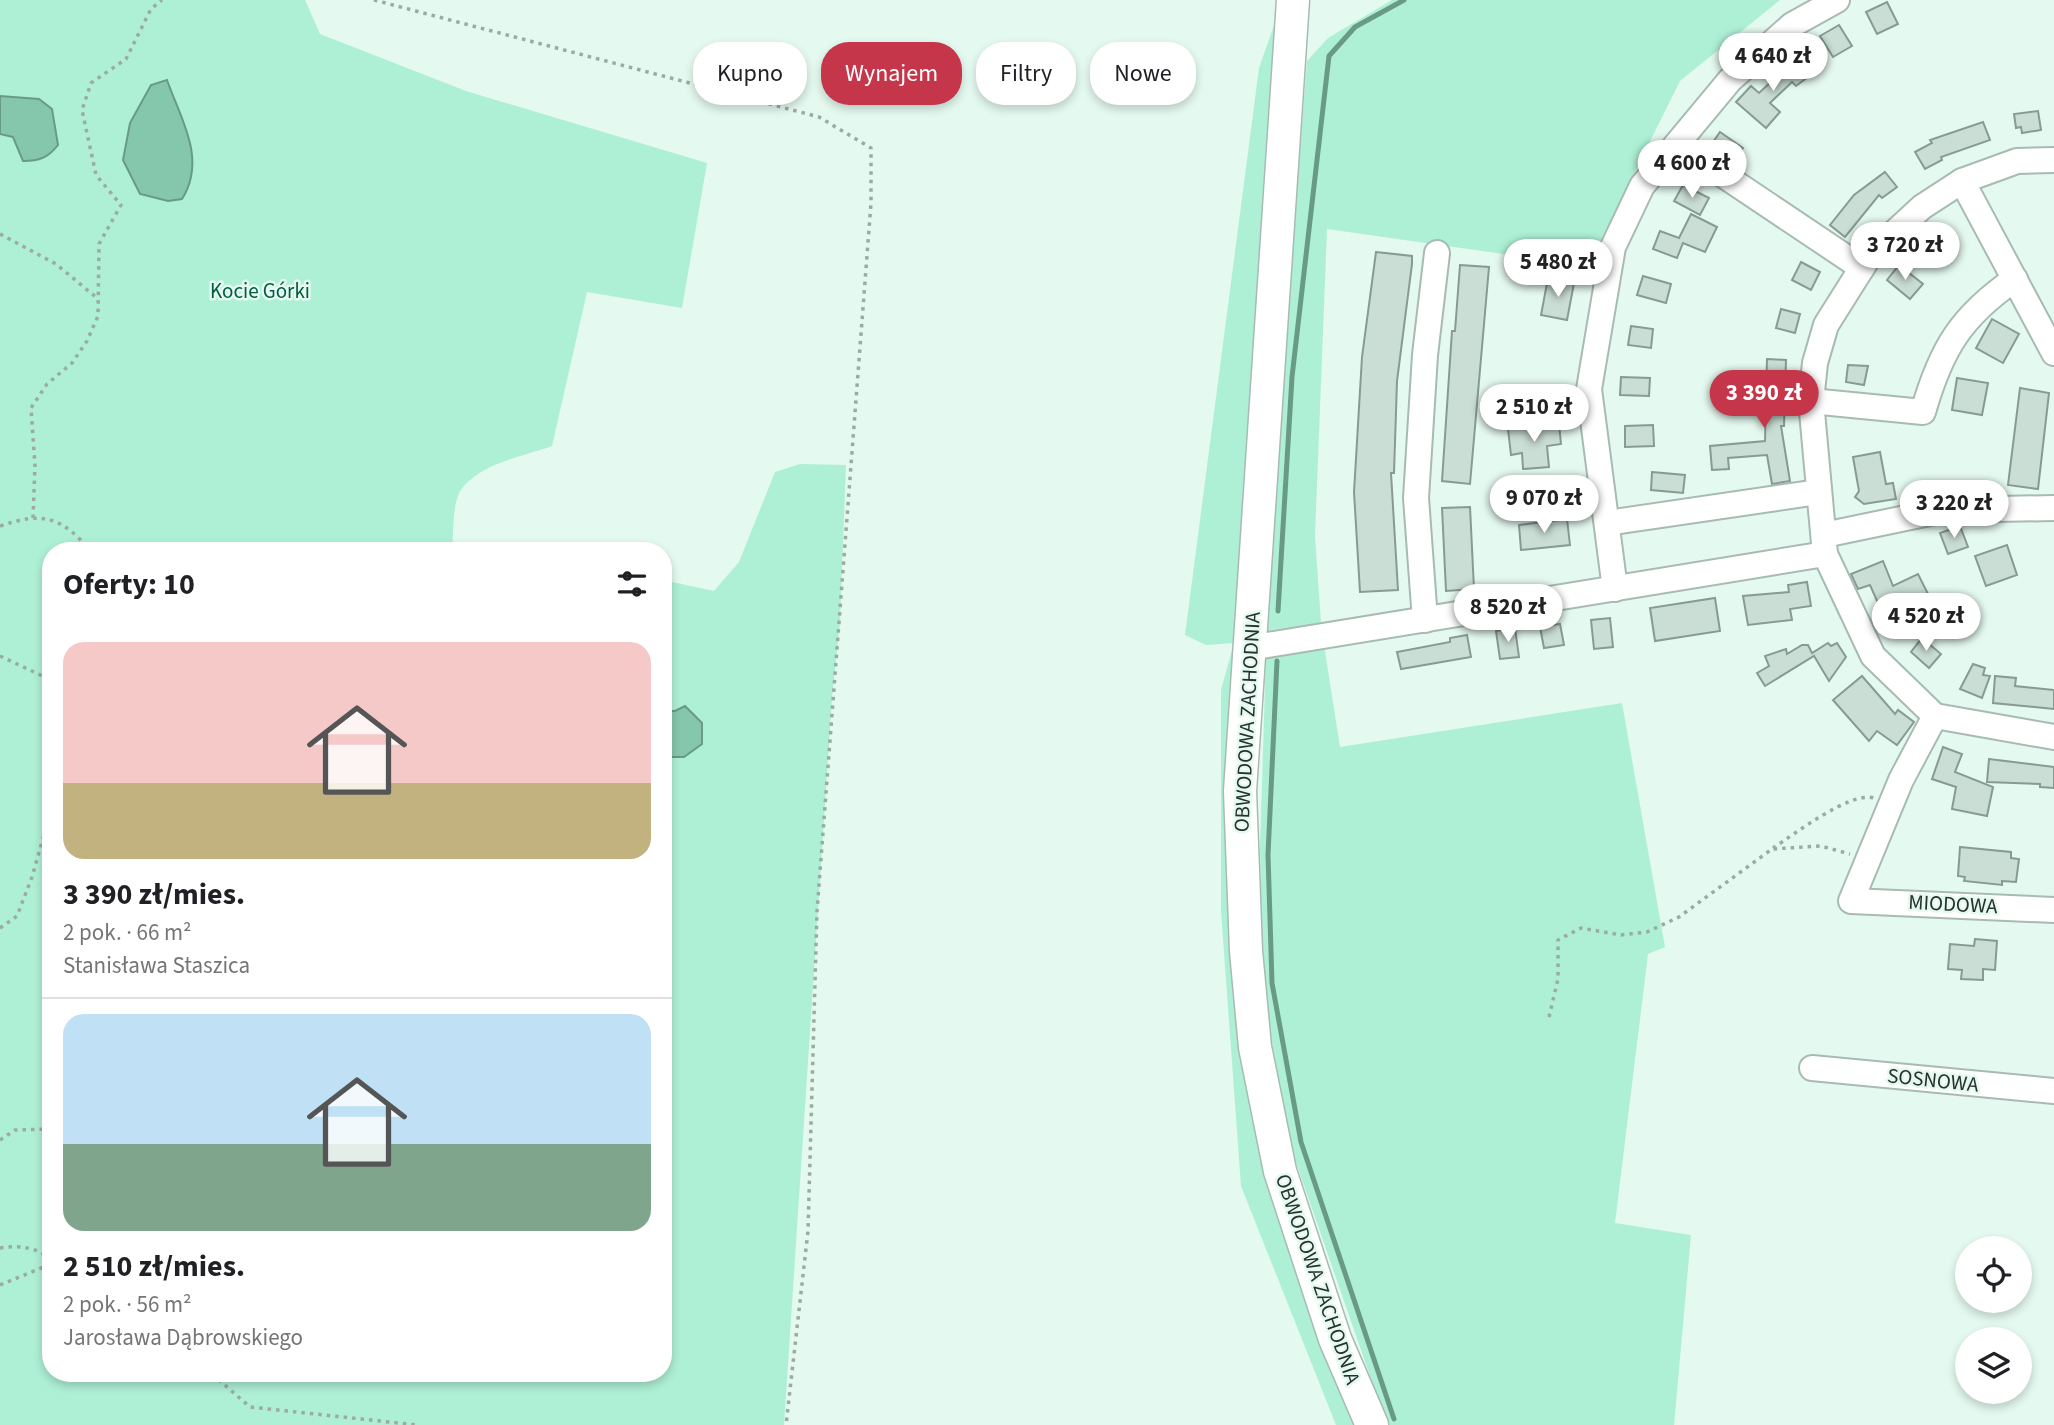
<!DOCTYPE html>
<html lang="pl">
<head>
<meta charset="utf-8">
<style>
  body { margin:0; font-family:"Source Sans 3",sans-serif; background:#f6f6f6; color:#202124; height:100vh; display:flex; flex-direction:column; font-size:26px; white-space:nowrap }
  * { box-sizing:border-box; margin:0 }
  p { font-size:23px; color:#757577 }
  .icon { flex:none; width:38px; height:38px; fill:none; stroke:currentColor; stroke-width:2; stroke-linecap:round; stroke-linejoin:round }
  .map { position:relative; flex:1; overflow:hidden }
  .details { position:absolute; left:42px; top:542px; width:630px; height:840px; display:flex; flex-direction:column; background:#fff; border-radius:28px; box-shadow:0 4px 10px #0003 }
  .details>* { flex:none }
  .banner { position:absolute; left:693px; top:42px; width:665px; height:63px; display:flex; gap:14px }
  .controls { position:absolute; left:1955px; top:1236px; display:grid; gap:14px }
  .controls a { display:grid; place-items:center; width:77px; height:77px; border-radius:50%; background:#fff; box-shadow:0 4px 10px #0003; font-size:35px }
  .price { position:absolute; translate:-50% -60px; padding:0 16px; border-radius:24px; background:#fff; color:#222; font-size:23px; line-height:46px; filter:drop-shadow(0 2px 4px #0008) }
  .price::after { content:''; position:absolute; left:50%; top:42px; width:21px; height:16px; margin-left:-10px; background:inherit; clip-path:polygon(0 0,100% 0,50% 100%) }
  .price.current { background:#c6364b; color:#fff }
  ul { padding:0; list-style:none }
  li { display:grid; align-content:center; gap:14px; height:371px; padding:0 21px }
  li+li { border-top:2px solid #e0e0e0 }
  li span { display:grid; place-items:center; height:217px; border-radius:21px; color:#555 }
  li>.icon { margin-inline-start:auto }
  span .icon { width:126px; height:126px; fill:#fffc; stroke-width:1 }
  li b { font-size:30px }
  h2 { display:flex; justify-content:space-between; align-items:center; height:84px; padding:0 21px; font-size:30px }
  .tag { padding:0 24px; border-radius:28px; background:#fff; box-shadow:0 4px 10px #0003; font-size:24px; line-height:63px }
  .tag.current { background:#c6364b; color:#fff }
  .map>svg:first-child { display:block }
  .green { fill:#aef0d5 }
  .water { fill:#85c7ac; stroke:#699a86; stroke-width:2 }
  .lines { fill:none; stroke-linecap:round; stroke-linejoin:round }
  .stream { stroke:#699a86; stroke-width:5 }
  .building { fill:#caded5; stroke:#889b93; stroke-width:2 }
  .minor-casing { stroke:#a8bbb3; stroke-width:28 }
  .major-casing { stroke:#a8bbb3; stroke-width:35 }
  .path { stroke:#9baba4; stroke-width:3.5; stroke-dasharray:3.5 5; stroke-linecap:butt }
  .minor { stroke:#fff; stroke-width:24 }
  .major { stroke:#fff; stroke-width:32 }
  .labels { text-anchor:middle; stroke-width:5; stroke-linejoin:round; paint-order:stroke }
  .park-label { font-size:21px; fill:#025c44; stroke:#e4f9ef }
  .street-label { font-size:21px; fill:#29312e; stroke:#e4f9ef }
</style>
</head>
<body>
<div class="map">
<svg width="2054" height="1425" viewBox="0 0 2054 1425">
  <rect width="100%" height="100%" fill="#e4f9ef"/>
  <!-- green -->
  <g class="green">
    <path d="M0,0H305L320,34L466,91L707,163L682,308L587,292L552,446C524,456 483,463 463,487C451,501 454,534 452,551H51V1374H663V580L714,591L739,562L775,472L800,464L846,465L840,622L832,698L784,1425H0Z"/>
    <polygon points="1392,0 1780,0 1680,81 1588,266 1327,229 1315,536 1321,623 1263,631 1307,61 1328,38"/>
    <polygon points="1278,14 1234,642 1250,1096 1357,1425 1336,1425 1241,1186 1221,911 1221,690 1234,643 1206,645 1185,635 1259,68"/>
    <polygon points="1324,645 1340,747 1622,703 1665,947 1648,954 1615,1223 1691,1235 1674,1425 1387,1425 1292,1151 1263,994 1260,846 1266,656"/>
  </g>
  <!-- water -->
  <g class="water">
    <path d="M167,80C181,120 207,159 182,199L168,201L140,194L123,160L130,123L151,85Z"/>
    <path d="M0,96L39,99L52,109L58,145C48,158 39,161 23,161L13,137L0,134Z"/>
    <polygon points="685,706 702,723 702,744 684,757 663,757 663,711 675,711"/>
  </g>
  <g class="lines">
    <!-- stream -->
    <g class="stream">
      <polyline points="1278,611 1292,377 1329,56 1355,27 1404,0"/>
      <polyline points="1277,661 1268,855 1272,983 1301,1142 1394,1419"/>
    </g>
  </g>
  <!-- building -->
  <g class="building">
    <polygon points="1887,2 1898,24 1877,34 1866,12"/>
    <polygon points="1839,25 1852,46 1833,57 1820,36"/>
    <polygon points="1799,56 1812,74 1796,86 1792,82 1770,103 1780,112 1766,128 1736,102 1751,86 1759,93"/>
    <polygon points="2038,111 2041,130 2022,133 2021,127 2016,128 2014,114"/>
    <polygon points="1983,122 1990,140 1941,157 1942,160 1925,169 1915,152 1932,143 1930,140"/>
    <polygon points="1720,132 1743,148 1733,163 1709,148"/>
    <polygon points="1885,172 1897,187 1882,198 1879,195 1845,237 1830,225 1854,195"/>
    <polygon points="1683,185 1709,198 1700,215 1674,201"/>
    <polygon points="1691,214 1717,227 1705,252 1683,243 1677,258 1653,249 1660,231 1679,238"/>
    <polygon points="1942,228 1952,244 1937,256 1927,239"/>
    <polygon points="1376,252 1412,256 1412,264 1397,381 1394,473 1391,473 1398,590 1360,592 1354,492 1362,357"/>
    <polygon points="1801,262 1820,272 1811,290 1792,280"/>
    <polygon points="1460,265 1489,267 1470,484 1442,481 1452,331 1455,331"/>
    <polygon points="1899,265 1923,284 1910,299 1887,280"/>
    <polygon points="1643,276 1671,284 1666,303 1637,295"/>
    <polygon points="1548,278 1574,283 1567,320 1541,315"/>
    <polygon points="1781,309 1800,314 1795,333 1776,328"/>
    <polygon points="1992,319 2019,334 2003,363 1976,348"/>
    <polygon points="1631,326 1653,329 1651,348 1628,345"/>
    <polygon points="1767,359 1786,360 1784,426 1781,426 1790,481 1772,484 1767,455 1728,458 1729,469 1712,470 1710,446 1765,441"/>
    <polygon points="1848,365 1868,366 1864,385 1846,382"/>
    <polygon points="1621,377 1650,378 1649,396 1620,395"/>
    <polygon points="1957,378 1988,383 1982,415 1952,410"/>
    <polygon points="2020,388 2049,393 2038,489 2008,485"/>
    <polygon points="1559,424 1561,444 1547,446 1549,467 1523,469 1522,453 1511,455 1508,429"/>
    <polygon points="1653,425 1654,446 1625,447 1625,426"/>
    <polygon points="1880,452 1886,484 1893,483 1896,499 1864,504 1855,497 1859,491 1853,457"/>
    <polygon points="1652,472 1685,475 1683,493 1651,490"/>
    <polygon points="1470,507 1474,589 1446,591 1442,508"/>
    <polygon points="1567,519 1570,545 1521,550 1519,525"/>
    <polygon points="1960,526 1968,547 1948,554 1940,533"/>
    <polygon points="2007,545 2017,575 1986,586 1975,556"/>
    <polygon points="1883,561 1893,586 1918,574 1930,598 1900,610 1904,619 1889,628 1870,585 1858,589 1851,574"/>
    <polygon points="1807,582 1811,606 1790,609 1792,620 1748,625 1743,596 1789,592 1788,585"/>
    <polygon points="1715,598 1720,631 1655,641 1650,608"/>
    <polygon points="1610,618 1613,647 1594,649 1591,620"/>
    <polygon points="1560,624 1564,645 1544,648 1540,627"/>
    <polygon points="1515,628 1519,657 1500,659 1496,631"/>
    <polygon points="1467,635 1471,657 1401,669 1397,652 1450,642 1450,638"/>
    <polygon points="1922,638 1941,654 1929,668 1911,652"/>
    <polygon points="1828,643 1831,646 1837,643 1846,657 1829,681 1814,656 1765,686 1757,673 1769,666 1765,656 1786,649 1787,654 1802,645 1808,645 1812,653"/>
    <polygon points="1973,664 1985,668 1983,675 1990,676 1982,698 1960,689"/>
    <polygon points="1862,676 1895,714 1898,710 1914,722 1897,745 1877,731 1869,741 1833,700"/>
    <polygon points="1995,676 2016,678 2015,686 2054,690 2054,709 1993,703"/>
    <polygon points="1943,747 1962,754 1955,772 1993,787 1987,816 1952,809 1956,787 1932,779"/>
    <polygon points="1989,759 2054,767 2054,788 2040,787 2040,784 1987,782"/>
    <polygon points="1960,847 2011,852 2011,858 2019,859 2016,882 2002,881 2002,885 1964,881 1965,877 1958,876"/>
    <polygon points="1975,939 1997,941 1995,970 1983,969 1983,980 1961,979 1962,970 1948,969 1950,944 1974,946"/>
  </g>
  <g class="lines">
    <defs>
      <g id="minor">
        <polyline points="1677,144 1862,268"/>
        <polyline points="2054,160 2017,161 1962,181 1922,207 1870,255 1826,325 1815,363 1811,401 1825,554 1873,656 1935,716 2054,737"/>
        <polyline points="1962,181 2054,353"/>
        <path d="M1811,401L1923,412C1941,349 1961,316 2015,279"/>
        <polyline points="1607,523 1818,492"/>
        <polyline points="1824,535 1944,510 2054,508"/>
        <polyline points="1615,589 1589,389 1613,247 1642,186 1730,80 1792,25 1837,0"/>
        <polyline points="1425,620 1416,498 1425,355 1437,253"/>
        <polyline points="1249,648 1825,554"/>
        <polyline points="1935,716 1901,780 1851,901 2054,910"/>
        <polyline points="1812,1068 2054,1091"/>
      </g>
      <polyline id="major" points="1293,0 1240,791 1246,951 1255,1047 1280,1171 1335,1339 1372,1425"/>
    </defs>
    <!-- minor casing -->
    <use href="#minor" class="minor-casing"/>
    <!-- major casing -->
    <use href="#major" class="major-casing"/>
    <!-- path -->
    <g class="path">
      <polyline points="374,0 819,117 871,148 871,203 817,911 808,1231 786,1425"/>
      <polyline points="0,234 56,264 97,298"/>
      <polyline points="33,518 35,465 31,408 47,384 72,363 87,341 98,316 99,244 121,205 96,175 82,110 91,83 126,59 151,9 162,0"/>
      <path d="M0,526C44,511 61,517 91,551"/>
      <polyline points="0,656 51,680"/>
      <path d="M1773,848C1795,834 1850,791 1874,798"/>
      <polyline points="0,928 17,916 32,877 51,810"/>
      <polyline points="1549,1017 1558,979 1558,940 1581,928 1621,935 1647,932 1679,917 1772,849 1821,846 1850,854"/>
      <polyline points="0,1140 15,1130 51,1129"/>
      <path d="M0,1248C18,1245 36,1247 51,1259"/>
      <polyline points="0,1285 51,1264"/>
      <polyline points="212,1374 250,1407 417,1425"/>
    </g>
    <!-- minor -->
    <use href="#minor" class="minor"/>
    <!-- major -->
    <use href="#major" class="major"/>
  </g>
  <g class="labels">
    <!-- park labels -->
    <g class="park-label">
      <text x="260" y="298">Kocie Górki</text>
    </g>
    <!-- street labels -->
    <g class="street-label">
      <text transform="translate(1247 722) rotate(-87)" y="7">OBWODOWA ZACHODNIA</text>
      <text transform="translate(1953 904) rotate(3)" y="7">MIODOWA</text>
      <text transform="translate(1933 1080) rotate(6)" y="7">SOSNOWA</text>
      <text transform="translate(1318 1279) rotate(71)" y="7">OBWODOWA ZACHODNIA</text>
    </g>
  </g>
</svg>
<div class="controls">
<a><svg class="icon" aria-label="locate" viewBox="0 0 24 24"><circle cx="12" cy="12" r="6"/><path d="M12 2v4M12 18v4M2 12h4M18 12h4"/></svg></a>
<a><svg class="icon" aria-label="layers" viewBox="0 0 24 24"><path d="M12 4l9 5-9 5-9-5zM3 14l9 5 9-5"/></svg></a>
</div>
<b class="price" style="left:1773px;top:93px">4 640 zł</b>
<b class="price" style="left:1692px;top:200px">4 600 zł</b>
<b class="price" style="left:1905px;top:282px">3 720 zł</b>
<b class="price" style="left:1558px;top:299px">5 480 zł</b>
<b class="price current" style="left:1764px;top:430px">3 390 zł</b>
<b class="price" style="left:1534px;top:444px">2 510 zł</b>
<b class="price" style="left:1544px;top:535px">9 070 zł</b>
<b class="price" style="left:1954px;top:540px">3 220 zł</b>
<b class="price" style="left:1508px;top:644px">8 520 zł</b>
<b class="price" style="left:1926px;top:653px">4 520 zł</b>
<div class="banner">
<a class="tag">Kupno</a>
<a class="tag current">Wynajem</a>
<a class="tag">Filtry</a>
<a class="tag">Nowe</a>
</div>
<section class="details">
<h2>Oferty: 10<svg class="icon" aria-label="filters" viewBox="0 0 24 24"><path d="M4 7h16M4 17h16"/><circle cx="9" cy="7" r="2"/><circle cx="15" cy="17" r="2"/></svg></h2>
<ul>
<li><span style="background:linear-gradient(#f6c9c9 65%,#c2b280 0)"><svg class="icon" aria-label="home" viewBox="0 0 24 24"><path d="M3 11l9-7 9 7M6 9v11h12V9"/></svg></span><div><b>3 390 zł/mies.</b><p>2 pok. · 66 m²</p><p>Stanisława Staszica</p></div></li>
<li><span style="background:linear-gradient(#bfe0f5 60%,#7fa58c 0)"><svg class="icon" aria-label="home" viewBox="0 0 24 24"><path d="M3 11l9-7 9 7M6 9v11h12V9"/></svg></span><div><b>2 510 zł/mies.</b><p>2 pok. · 56 m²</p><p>Jarosława Dąbrowskiego</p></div></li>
</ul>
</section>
</div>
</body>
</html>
